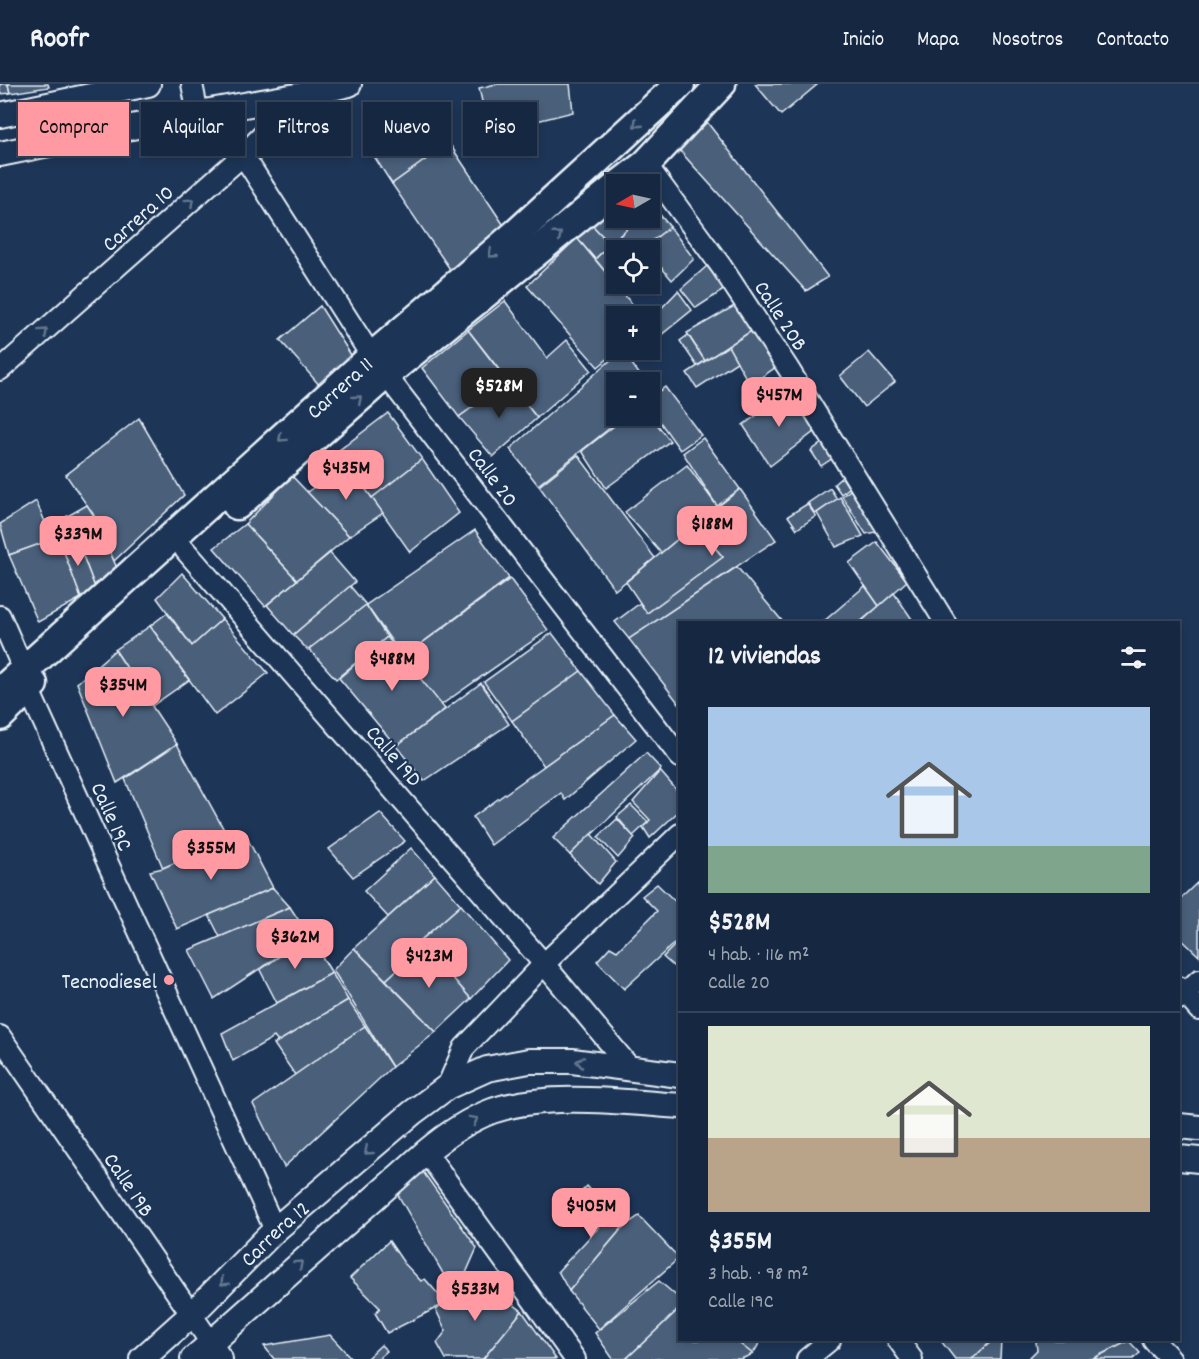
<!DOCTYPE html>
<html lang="es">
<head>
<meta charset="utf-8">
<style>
  body { margin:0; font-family:Dekko,sans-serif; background:#1f3048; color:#f1f3f6; height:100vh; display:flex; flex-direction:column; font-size:22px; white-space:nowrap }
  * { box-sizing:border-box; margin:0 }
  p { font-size:20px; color:#9ea6b1 }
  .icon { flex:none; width:33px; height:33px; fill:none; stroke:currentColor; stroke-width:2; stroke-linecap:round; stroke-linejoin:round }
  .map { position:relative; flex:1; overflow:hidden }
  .sheet { position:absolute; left:678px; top:537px; width:502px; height:720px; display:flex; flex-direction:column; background:#162841; border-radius:0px; box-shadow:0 3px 9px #0003,0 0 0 2px #35445a }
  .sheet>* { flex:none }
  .banner { position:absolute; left:18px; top:18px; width:570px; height:54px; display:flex; gap:12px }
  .needle { width:39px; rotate:261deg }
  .fabs { position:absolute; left:606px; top:90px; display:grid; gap:12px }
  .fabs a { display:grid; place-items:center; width:54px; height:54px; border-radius:0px; background:#162841; box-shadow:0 3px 9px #0003,0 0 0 2px #35445a; font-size:30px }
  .price { position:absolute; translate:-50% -51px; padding:0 14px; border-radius:12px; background:#ff9aa2; color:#111; font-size:20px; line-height:39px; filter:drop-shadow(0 2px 3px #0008) }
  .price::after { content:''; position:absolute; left:50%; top:36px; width:18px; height:14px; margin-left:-9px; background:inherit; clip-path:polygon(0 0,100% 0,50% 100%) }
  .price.current { background:#222; color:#fff }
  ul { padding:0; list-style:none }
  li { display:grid; align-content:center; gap:12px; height:318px; padding:0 30px }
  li+li { border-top:2px solid #35445a }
  li span { display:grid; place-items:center; height:186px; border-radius:0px; color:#555 }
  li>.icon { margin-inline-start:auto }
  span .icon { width:108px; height:108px; fill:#fffc; stroke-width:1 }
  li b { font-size:26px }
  h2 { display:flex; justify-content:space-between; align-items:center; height:72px; padding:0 30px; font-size:26px }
  .pill { padding:0 21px; border-radius:0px; background:#162841; box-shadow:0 3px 9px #0003,0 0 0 2px #35445a; font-size:21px; line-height:54px }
  .pill.current { background:#ff9aa2; color:#111 }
  header { display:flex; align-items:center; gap:36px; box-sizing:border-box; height:84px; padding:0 30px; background:#162841; border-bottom:2px solid #35445a }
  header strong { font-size:28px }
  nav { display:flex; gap:33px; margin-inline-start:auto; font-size:21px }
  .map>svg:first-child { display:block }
  .building { fill:#495e7a; stroke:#e8f1f8; stroke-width:1.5 }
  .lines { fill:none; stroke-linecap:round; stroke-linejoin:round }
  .minor-casing { stroke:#e8f1f8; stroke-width:24 }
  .tertiary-casing { stroke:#e8f1f8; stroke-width:28 }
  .secondary-casing { stroke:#e8f1f8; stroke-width:33 }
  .minor { stroke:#1d3557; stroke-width:20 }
  .tertiary { stroke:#1d3557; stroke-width:24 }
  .secondary { stroke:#1d3557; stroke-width:28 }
  .oneway { stroke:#64778f }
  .poi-dot { fill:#ff9aa2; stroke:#1d3557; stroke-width:2 }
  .labels { text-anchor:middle; stroke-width:4.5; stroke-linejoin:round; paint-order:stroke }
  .street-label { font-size:22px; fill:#e8f1f8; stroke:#1d3557 }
  .poi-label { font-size:22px; fill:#e8f1f8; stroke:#1d3557; text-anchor:end }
</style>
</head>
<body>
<header>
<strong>Roofr</strong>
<nav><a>Inicio</a><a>Mapa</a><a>Nosotros</a><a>Contacto</a></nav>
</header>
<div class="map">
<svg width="1199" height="1275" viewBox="0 0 1199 1275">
  <rect width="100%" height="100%" fill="#1d3557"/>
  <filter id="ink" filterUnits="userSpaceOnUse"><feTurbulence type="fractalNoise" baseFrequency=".0167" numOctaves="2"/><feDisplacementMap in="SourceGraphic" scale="12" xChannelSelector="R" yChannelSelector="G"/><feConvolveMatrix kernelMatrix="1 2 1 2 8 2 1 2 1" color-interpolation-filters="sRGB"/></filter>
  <g filter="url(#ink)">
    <!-- building -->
    <g class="building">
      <polygon points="0,0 8,0 10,9 0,10"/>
      <polygon points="8,0 48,0 49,3 10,9"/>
      <polygon points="496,0 570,0 573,28 489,49 479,4"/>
      <polygon points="755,0 818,0 781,31"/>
      <polygon points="426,21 449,59 392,100 366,60"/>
      <polygon points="703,33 828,193 806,207 672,58"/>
      <polygon points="449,59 507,146 456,194 392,100"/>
      <polygon points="616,118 616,134 639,134 610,160 591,140"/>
      <polygon points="652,121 670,143 640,166 616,166 616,187 609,192 595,175 639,134 650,134 650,124"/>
      <polygon points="591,140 610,160 595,175 577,154"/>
      <polygon points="670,143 694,175 672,196 650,170 650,166 644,163"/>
      <polygon points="577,154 642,232 616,232 616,266 618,266 598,283 527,202"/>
      <polygon points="707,182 725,205 696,224 681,205"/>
      <polygon points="678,207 692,226 650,260 650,236"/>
      <polygon points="505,217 547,274 567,256 591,286 537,334 468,246"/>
      <polygon points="736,221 753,246 705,277 687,249"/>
      <polygon points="320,222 351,271 321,303 280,256"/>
      <polygon points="468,246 508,298 459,333 422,284"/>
      <polygon points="753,246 776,283 750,301 728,262"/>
      <polygon points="688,251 705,277 697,282 680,257"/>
      <polygon points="728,262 737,278 697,304 687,289"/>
      <polygon points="622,266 645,298 616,298 616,332 625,332 538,401 510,365"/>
      <polygon points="869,268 895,298 864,323 840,292"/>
      <polygon points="508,298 537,334 493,373 459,333"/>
      <polygon points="665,303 701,351 680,366 650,324 650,314"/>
      <polygon points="791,307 815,347 770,382 743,341"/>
      <polygon points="388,329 422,375 372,414 338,367"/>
      <polygon points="650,331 670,357 606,404 582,367 627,332"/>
      <polygon points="139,334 184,411 114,477 93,430 66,391"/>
      <polygon points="703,354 740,405 717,422 683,369"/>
      <polygon points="823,358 833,374 821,382 811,367"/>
      <polygon points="578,371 655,474 615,506 539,402"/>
      <polygon points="422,375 459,429 410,468 372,414"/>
      <polygon points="347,380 383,429 349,452 307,408"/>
      <polygon points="687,381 717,422 661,469 625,428"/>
      <polygon points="292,392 349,452 297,496 245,440"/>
      <polygon points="842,393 849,404 841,410 834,400"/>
      <polygon points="830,404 837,415 815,430 808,419"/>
      <polygon points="740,405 776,456 629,555 615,538 640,519 647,529 723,473 695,441"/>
      <polygon points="852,405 880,447 866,450 842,412"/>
      <polygon points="840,413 863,452 836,463 817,429"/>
      <polygon points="36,417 53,456 9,471 0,440"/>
      <polygon points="807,420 816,432 797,445 788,432"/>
      <polygon points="87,421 93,430 117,484 94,501 76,454 64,434"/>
      <polygon points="245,440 297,496 265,522 214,464"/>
      <polygon points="695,441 723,473 647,529 626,498"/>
      <polygon points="475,446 509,494 403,573 366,521"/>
      <polygon points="59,453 81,514 38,538 9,471"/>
      <polygon points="76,454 96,506 81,514 60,457"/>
      <polygon points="877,458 907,497 879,522 849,479"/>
      <polygon points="330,469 355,498 293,551 267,521"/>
      <polygon points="737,483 783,538 680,538 680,621 629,555"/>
      <polygon points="182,489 222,535 192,562 157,514"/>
      <polygon points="510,495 548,546 441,621 403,573"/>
      <polygon points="350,502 366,521 308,566 293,551"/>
      <polygon points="865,502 879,522 860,538 823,538"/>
      <polygon points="894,509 914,538 861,538 879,522"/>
      <polygon points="366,521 387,553 336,595 309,565"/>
      <polygon points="167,529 192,562 222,535 268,589 215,631 150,542"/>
      <polygon points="150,542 189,596 152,622 115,566"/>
      <polygon points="552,549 581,587 512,637 484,598"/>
      <polygon points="387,553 445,625 396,662 339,594"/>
      <polygon points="115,566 177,660 117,699 77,599"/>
      <polygon points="581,587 615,631 544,682 512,637"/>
      <polygon points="481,599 509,640 424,697 396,662"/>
      <polygon points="615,631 636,655 565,716 561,709 491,761 473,733"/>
      <polygon points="177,660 229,755 163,784 125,695"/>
      <polygon points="646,669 661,685 570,771 553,754"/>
      <polygon points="660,687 680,710 680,726 650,754 643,743 650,736 633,718"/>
      <polygon points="631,721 648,738 633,752 617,733"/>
      <polygon points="380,729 405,757 353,793 329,765"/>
      <polygon points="617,735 635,754 618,774 598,753"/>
      <polygon points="244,748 273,804 177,845 150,787 163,784"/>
      <polygon points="591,750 616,778 598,800 570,771"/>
      <polygon points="411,764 435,791 388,833 364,807"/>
      <polygon points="435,791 461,821 421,856 424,861 386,896 354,864"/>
      <polygon points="1199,797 1199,872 1179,853 1179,816"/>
      <polygon points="657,800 680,822 680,854 624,905 597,877 610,863 617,867 657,827 642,812"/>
      <polygon points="273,804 290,823 220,853 209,831"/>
      <polygon points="461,821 508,876 471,915 420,857"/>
      <polygon points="290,823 309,852 214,915 189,866"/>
      <polygon points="309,852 332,889 277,919 260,886"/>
      <polygon points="680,856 680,888 663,873"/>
      <polygon points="424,861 471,915 436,948 386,896"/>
      <polygon points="354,864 436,948 392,983 333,886"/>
      <polygon points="332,889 348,916 278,958 274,953 233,977 222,949"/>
      <polygon points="348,916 365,942 295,991 274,960"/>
      <polygon points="365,942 392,983 284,1083 253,1020"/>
      <polygon points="421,1085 477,1164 456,1212 394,1104"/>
      <polygon points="587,1102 623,1143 569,1207 558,1187 599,1143 576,1113"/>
      <polygon points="639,1132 679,1174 599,1245 569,1207 623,1143"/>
      <polygon points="389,1157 404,1179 421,1197 425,1195 446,1219 387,1249 375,1229 380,1224 350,1194"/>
      <polygon points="480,1195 522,1227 483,1275 446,1275 437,1259 446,1247 436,1226"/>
      <polygon points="659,1197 680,1215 680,1224 626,1275 613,1275 595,1249"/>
      <polygon points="680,1224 680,1256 735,1256 753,1270 741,1275 626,1275"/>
      <polygon points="522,1227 556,1275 483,1275"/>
      <polygon points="330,1251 352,1275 274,1275 264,1262"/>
      <polygon points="735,1256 758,1256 760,1258 753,1270"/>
      <polygon points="943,1256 993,1256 972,1275 955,1275 941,1257"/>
      <polygon points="993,1256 1001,1256 1000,1275 972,1275"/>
      <polygon points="1038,1256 1128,1256 1129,1257 1092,1275 1028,1275 1037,1266 1036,1258"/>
      <polygon points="1129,1257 1140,1269 1133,1275 1092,1275"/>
      <polygon points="381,1261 387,1267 380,1273 382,1275 366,1275"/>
    </g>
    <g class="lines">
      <defs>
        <g id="minor">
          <polyline points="192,0 198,30"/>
          <polyline points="243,71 372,273 680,673"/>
          <polyline points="646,80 721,182 788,284 945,538"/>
          <polyline points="0,286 243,71 302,11"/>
          <polyline points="185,466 544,880 631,985"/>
          <polyline points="0,532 24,587 28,604 275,1146"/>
          <polyline points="1179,903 1199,926"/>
          <polyline points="1179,915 1199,896"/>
          <polyline points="0,952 222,1275"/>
          <polyline points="447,1003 464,964 544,880 680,750"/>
          <polyline points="426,1068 575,1275"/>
          <polyline points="898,1256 912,1275"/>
          <polyline points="1153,1256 1171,1275"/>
          <polyline points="807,1275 830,1256"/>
        </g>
        <g id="tertiary">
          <polyline points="0,31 148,0"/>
          <polyline points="0,70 210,27 302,11 349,0"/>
          <polyline points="1179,1042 1199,1044"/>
          <polyline points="1179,1074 1199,1076"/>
          <path id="s1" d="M142,1275L191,1231L275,1146L412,1029L447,1003L487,985L529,977H572L680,991"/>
          <path d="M193,1275L426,1068C445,1052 468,1036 492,1027C546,1008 623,1018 680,1022"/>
        </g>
        <g id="secondary">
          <polyline points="620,100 646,80 721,0"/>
          <polyline points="237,421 386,290 616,103"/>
          <path id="s2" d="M0,608L372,273L517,149L680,0"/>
          <polyline points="0,632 33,600"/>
        </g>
      </defs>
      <!-- minor casing -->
      <use href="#minor" class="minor-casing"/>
      <!-- tertiary casing -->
      <use href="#tertiary" class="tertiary-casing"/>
      <!-- secondary casing -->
      <use href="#secondary" class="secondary-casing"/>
      <!-- minor -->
      <use href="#minor" class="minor"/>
      <!-- tertiary -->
      <use href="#tertiary" class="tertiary"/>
      <!-- secondary -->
      <use href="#secondary" class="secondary"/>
    </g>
    <!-- one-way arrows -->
    <defs><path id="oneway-chevron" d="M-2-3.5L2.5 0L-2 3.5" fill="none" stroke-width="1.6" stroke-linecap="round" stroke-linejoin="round" transform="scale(1.5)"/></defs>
    <g class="oneway">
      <use href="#oneway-chevron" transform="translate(637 40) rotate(137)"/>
      <use href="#oneway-chevron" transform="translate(190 118) rotate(-42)"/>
      <use href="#oneway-chevron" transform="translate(558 151) rotate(-39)"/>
      <use href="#oneway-chevron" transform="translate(492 170) rotate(139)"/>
      <use href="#oneway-chevron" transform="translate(44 248) rotate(-42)"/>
      <use href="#oneway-chevron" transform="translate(358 315) rotate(-41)"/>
      <use href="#oneway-chevron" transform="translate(282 354) rotate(138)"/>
      <use href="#oneway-chevron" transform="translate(580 978) rotate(-171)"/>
      <use href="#oneway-chevron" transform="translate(474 1036) rotate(-29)"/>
      <use href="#oneway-chevron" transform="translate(368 1067) rotate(139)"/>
      <use href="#oneway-chevron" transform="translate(299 1180) rotate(-42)"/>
      <use href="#oneway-chevron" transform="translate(224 1198) rotate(135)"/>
    </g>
  </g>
  <!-- markers -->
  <circle class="poi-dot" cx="169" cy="896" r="6"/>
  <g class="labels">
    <!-- street labels -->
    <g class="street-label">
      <text transform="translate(137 133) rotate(-42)" y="8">Carrera 10</text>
      <text transform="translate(782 231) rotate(57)" y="8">Calle 20B</text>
      <text dy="8" stroke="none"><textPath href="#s2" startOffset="456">Carrera 11</textPath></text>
      <text transform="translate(494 392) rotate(53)" y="8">Calle 20</text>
      <text transform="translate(395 671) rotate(49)" y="8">Calle 19D</text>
      <text transform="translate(113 732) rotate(66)" y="8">Calle 19C</text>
      <text transform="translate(130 1100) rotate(56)" y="8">Calle 19B</text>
      <text dy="8" stroke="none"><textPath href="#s1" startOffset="183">Carrera 12</textPath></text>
    </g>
    <!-- poi labels -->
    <g class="poi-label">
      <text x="157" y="904">Tecnodiesel</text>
    </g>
  </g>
</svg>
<div class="fabs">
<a><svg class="needle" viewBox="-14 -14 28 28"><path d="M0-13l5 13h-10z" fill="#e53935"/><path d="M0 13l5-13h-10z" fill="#9ea6b1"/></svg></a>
<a><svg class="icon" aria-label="locate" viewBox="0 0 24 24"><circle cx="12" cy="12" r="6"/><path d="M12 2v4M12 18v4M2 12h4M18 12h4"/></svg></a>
<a>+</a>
<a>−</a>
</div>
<b class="price current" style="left:499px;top:335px">$528M</b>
<b class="price" style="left:779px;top:344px">$457M</b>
<b class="price" style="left:346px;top:417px">$435M</b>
<b class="price" style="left:712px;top:473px">$188M</b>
<b class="price" style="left:78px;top:483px">$339M</b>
<b class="price" style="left:392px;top:608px">$488M</b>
<b class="price" style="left:123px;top:634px">$354M</b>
<b class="price" style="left:211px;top:797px">$355M</b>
<b class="price" style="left:295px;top:886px">$362M</b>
<b class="price" style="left:429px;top:905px">$423M</b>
<b class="price" style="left:591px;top:1155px">$405M</b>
<b class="price" style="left:475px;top:1238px">$533M</b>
<div class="banner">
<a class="pill current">Comprar</a>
<a class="pill">Alquilar</a>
<a class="pill">Filtros</a>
<a class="pill">Nuevo</a>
<a class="pill">Piso</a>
</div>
<section class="sheet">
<h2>12 viviendas<svg class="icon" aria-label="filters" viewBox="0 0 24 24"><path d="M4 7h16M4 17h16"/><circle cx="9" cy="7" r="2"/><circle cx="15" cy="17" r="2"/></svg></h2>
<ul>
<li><span style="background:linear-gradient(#a9c7e8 75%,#7fa58c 0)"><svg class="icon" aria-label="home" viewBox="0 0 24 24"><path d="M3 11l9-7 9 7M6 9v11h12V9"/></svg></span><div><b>$528M</b><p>4 hab. · 116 m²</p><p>Calle 20</p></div></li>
<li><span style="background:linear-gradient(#dfe7d0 60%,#b9a48a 0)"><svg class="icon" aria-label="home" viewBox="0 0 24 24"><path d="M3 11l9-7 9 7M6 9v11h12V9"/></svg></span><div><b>$355M</b><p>3 hab. · 98 m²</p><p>Calle 19C</p></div></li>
</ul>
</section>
</div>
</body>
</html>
